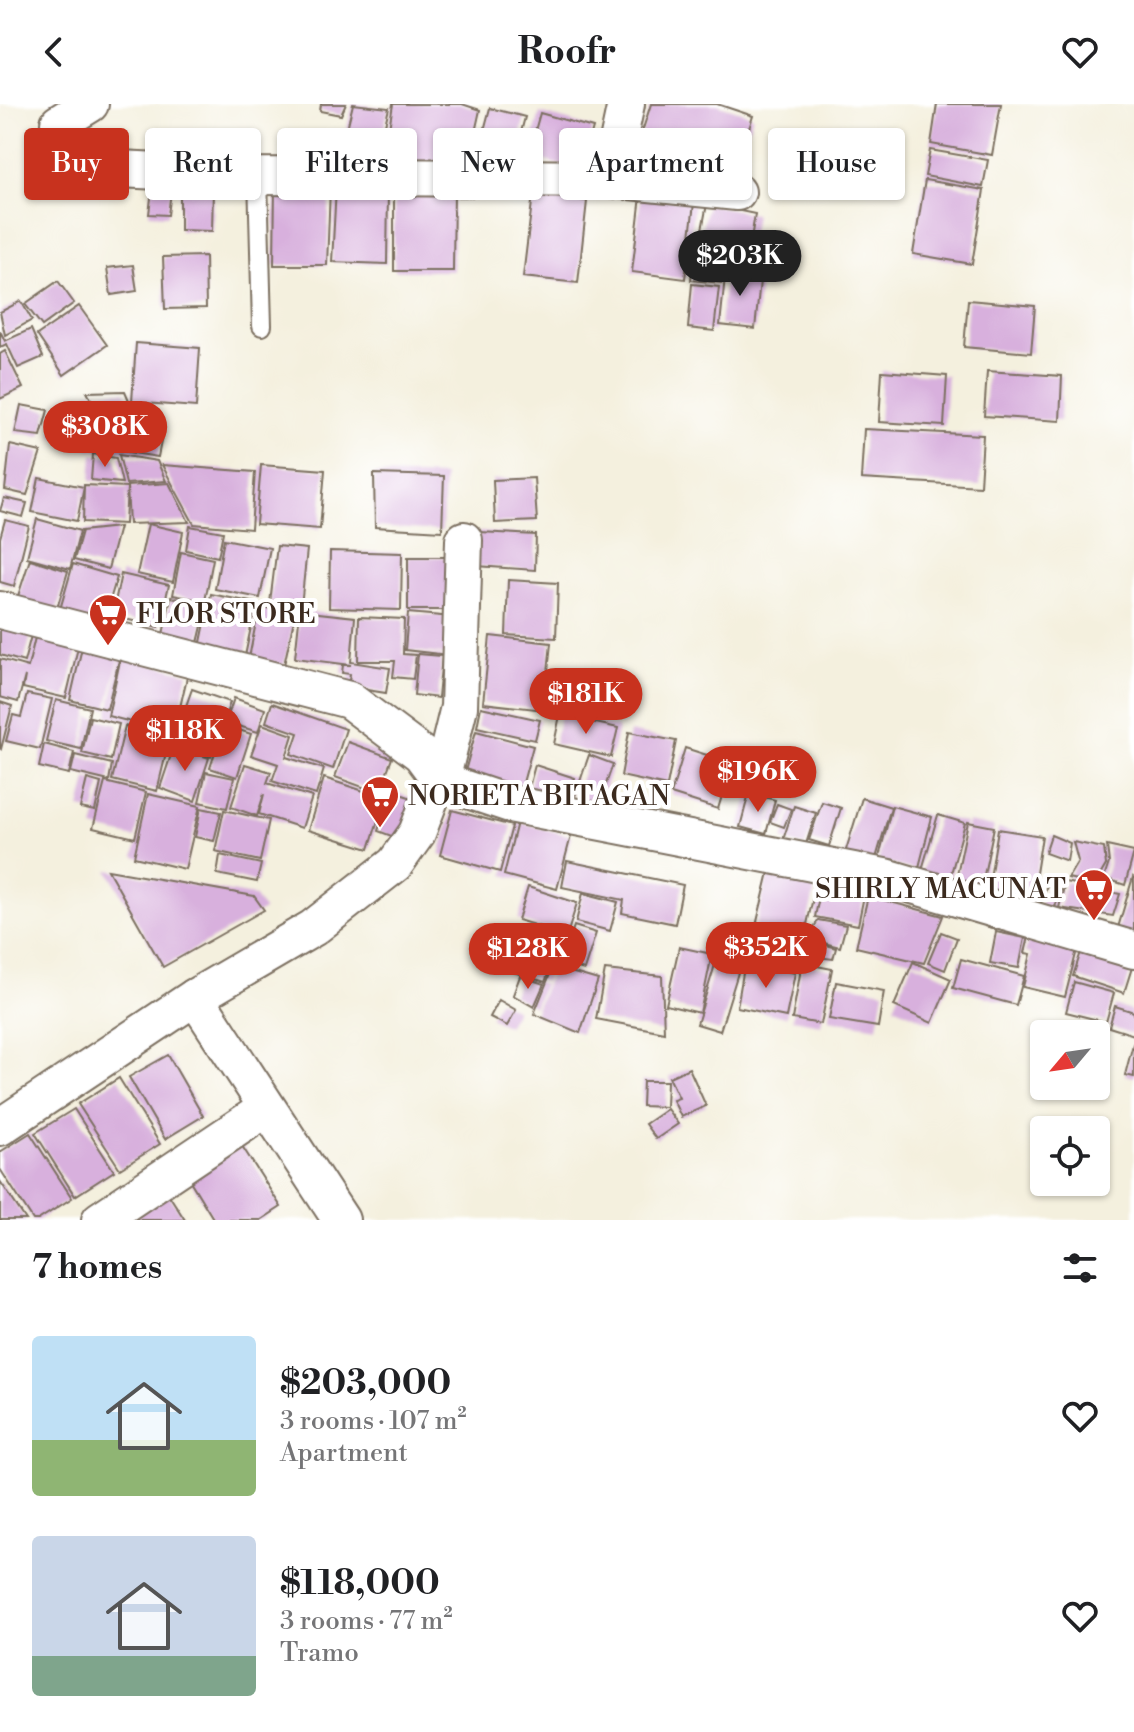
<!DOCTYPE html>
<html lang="en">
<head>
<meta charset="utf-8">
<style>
  body { margin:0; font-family:"Libre Bodoni",serif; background:#f6f6f6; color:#202124; height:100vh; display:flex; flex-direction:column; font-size:30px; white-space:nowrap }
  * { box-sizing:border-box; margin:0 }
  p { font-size:26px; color:#757577 }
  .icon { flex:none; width:44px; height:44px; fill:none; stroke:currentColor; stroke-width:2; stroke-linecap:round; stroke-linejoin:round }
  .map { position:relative; height:1116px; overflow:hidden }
  .side { display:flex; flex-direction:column; background:#fff; flex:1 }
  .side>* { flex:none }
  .top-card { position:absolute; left:24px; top:24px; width:1086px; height:72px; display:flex; gap:16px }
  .needle { width:52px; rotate:241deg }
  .controls { position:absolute; left:1030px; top:916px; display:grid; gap:16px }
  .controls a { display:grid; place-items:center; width:80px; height:80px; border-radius:8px; background:#fff; box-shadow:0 2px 6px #0004; font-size:40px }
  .price { position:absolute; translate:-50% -68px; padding:0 18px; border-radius:28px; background:#c8321e; color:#fff; font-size:26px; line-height:52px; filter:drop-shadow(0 2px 4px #0008) }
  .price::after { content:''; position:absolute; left:50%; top:48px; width:24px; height:18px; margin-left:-12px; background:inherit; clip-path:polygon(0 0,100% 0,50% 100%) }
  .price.current { background:#222; color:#fff }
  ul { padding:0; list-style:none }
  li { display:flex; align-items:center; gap:24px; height:200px; padding:0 32px }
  li span { display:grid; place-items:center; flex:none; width:224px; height:160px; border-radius:8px; color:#555 }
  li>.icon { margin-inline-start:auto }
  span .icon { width:96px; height:96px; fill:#fffc; stroke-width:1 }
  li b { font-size:34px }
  h2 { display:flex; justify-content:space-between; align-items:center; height:96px; padding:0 32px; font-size:34px }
  .tag { padding:0 28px; border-radius:8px; background:#fff; box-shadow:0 2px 6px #0004; font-size:28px; line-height:72px }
  .tag.current { background:#c8321e; color:#fff }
  header { display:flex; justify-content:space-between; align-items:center; height:104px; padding:0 32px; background:#fff; font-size:36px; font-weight:700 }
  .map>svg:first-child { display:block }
  .building { fill:#d8b0dd }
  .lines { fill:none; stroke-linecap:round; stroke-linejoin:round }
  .lane-casing { stroke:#7c6f61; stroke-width:22 }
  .street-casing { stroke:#7c6f61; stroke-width:40 }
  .lane { stroke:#fff; stroke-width:18 }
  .street { stroke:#fff; stroke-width:36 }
  .labels { text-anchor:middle; stroke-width:8; stroke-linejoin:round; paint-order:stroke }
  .poi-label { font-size:28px; fill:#3b2a1e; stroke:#fff; text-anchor:start }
</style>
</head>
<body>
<header><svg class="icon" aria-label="back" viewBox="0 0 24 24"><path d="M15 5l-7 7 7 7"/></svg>Roofr<svg class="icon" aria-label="heart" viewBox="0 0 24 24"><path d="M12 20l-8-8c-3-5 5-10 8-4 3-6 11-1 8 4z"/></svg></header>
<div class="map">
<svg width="1134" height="1116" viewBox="0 0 1134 1116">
  <rect width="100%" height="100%" fill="#fff"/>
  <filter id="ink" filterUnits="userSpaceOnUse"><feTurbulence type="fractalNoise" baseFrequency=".0125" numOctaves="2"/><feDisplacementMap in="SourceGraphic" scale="16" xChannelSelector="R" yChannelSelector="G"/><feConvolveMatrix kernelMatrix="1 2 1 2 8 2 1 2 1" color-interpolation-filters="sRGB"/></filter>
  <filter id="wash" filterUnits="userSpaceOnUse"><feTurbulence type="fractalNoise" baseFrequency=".006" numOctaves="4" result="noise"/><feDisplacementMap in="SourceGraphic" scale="32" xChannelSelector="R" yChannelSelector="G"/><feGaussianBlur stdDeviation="1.8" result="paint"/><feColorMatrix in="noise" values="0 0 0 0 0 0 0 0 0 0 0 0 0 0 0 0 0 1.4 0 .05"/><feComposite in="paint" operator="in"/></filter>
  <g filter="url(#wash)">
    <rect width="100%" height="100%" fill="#f4f0de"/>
    <g id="blocks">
      <!-- building -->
      <g class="building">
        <polygon points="321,0 346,0 341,11 320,7"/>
        <polygon points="353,0 389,4 375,62 338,61"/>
        <polygon points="393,0 462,0 480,6 466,69 385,49"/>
        <polygon points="651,0 717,0 753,12 730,84 634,53"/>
        <polygon points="937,0 1001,0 992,51 931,40"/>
        <polygon points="490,4 525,13 511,66 476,57"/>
        <polygon points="540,9 593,24 581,67 528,52"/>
        <polygon points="930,46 988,56 983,83 925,72"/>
        <polygon points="925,76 984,86 972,160 913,150"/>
        <polygon points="275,82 330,84 327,161 274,161"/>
        <polygon points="336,83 388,86 387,160 332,158"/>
        <polygon points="180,85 213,85 212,127 180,126"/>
        <polygon points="152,86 171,87 168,111 149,110"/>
        <polygon points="394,86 454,86 453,167 394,167"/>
        <polygon points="533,90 587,97 578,179 523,173"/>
        <polygon points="641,92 694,99 685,175 632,168"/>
        <polygon points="707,100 755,110 751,135 702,126"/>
        <polygon points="696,130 727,133 722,179 691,176"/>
        <polygon points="730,139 751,140 750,162 728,160"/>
        <polygon points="205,152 206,204 165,205 163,153"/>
        <polygon points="133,161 137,187 111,191 107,164"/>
        <polygon points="726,163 761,167 755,225 720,221"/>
        <polygon points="58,177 74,199 42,222 25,200"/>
        <polygon points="692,180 719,183 714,227 688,224"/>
        <polygon points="968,196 1035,202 1031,249 964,243"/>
        <polygon points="21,197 32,216 5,231 0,208"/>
        <polygon points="79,202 107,241 64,271 37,231"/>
        <polygon points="31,225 43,253 18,264 7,240 0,243 0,227 5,237"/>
        <polygon points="136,239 200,244 196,303 132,298"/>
        <polygon points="5,247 23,284 0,295 0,250"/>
        <polygon points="882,267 947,272 944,322 879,318"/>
        <polygon points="987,267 1062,272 1060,317 984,312"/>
        <polygon points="125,287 134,308 101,313 116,316 109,349 79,343 86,310 101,313 87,288"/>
        <polygon points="21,301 48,306 41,332 15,329"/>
        <polygon points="55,311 74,315 71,335 52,333"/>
        <polygon points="120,314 164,322 158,353 115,346"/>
        <polygon points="864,325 983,331 980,382 861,375"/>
        <polygon points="10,341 41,348 27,391 5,386"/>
        <polygon points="93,350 116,354 122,379 91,376"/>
        <polygon points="119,351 157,357 166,377 126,380"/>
        <polygon points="162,361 255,368 251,425 194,420"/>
        <polygon points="261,361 325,366 320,425 256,420"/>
        <polygon points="374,370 444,372 442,427 375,423"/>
        <polygon points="39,374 84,383 77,417 32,408"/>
        <polygon points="534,374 537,417 495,419 493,376"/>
        <polygon points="169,379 189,418 129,420 127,382"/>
        <polygon points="84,381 127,383 125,420 83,418"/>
        <polygon points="4,394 27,399 23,413 0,407"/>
        <polygon points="37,415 80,427 70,465 27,453"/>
        <polygon points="5,416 29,422 14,482 0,478 0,434"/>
        <polygon points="148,420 183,428 173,478 137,470"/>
        <polygon points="190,422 223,428 218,453 186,446"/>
        <polygon points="119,423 108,465 74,456 82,427"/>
        <polygon points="479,428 536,431 535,466 477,462"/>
        <polygon points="224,435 270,444 260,494 215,485"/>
        <polygon points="277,442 307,445 301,502 270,499"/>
        <polygon points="330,447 402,449 401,506 329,504"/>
        <polygon points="181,448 213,455 205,497 173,491"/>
        <rect x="408" y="453" width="39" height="53"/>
        <polygon points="30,455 68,467 56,508 17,495"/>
        <polygon points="73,460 117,473 102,522 59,509"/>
        <polygon points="121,470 169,481 159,523 112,512"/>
        <polygon points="508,476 558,479 556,534 506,531"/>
        <polygon points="211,490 256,499 245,552 200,543"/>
        <polygon points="171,493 207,501 197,543 162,535"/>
        <polygon points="259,503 295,511 284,561 249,554"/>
        <polygon points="300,507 355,513 351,558 390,564 386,589 348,583 350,570 342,569 343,561 351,561 295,554"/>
        <polygon points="408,509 452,513 448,551 405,546"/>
        <polygon points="359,513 404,515 403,550 416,551 413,575 393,573 395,557 358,557"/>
        <polygon points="0,516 33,524 24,558 0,551"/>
        <polygon points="37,525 80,535 66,594 23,584 25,572 18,598 0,593 0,555 28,563"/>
        <polygon points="490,532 551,539 544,606 483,599"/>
        <polygon points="83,539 121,548 107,605 70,596"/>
        <polygon points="418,550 442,552 438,594 414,591"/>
        <polygon points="121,552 188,569 174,629 108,612"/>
        <polygon points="192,585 230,598 211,653 173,639"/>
        <polygon points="27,590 52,595 40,645 6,637 13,611 21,613"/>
        <polygon points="234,594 265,605 258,628 226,618"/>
        <polygon points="56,596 90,604 81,645 46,637"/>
        <polygon points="0,598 12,602 1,645 0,644"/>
        <polygon points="272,599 346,625 333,665 291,650 298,629 266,618"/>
        <polygon points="481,603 540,616 535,636 477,623"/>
        <polygon points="560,611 618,624 611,653 554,640"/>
        <polygon points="90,613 119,620 111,656 82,649"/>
        <polygon points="262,620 293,631 286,653 324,665 316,691 272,677 278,660 251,651"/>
        <polygon points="224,621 251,630 237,673 210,664"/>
        <polygon points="125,622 170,633 157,687 112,676"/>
        <polygon points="476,627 533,642 521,686 464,671"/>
        <polygon points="629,628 676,637 667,682 621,672"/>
        <polygon points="348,638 392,654 379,689 335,673"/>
        <polygon points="44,640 74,648 69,670 39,663"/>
        <polygon points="174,642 209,654 195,697 160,684"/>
        <polygon points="685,644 732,659 718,705 671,690"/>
        <polygon points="737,650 778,661 770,688 730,677"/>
        <polygon points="75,651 112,660 109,677 71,668"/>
        <polygon points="589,651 613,660 597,706 573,698"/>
        <polygon points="245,660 271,668 267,679 312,693 302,724 259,710 264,690 257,712 231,703"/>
        <polygon points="535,661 575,674 568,699 528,687"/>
        <polygon points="206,668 234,674 227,704 199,698"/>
        <polygon points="324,674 385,694 369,745 308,726"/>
        <polygon points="87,675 101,679 95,707 80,704"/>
        <polygon points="105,678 146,688 135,734 93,724"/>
        <polygon points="391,687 418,696 405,737 378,727"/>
        <polygon points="749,689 775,696 766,730 740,723"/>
        <polygon points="148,690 200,702 185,765 134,753"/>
        <polygon points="862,694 891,703 872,768 842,759"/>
        <polygon points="822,698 841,704 829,742 809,736"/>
        <polygon points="777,700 791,705 784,723 770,718"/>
        <polygon points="794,702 816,709 805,743 783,736"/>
        <polygon points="892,702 932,713 918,767 878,757"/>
        <polygon points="201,704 221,708 214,737 195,733"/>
        <polygon points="224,706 269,716 260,757 215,747"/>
        <polygon points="452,706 512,722 500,768 440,751"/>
        <polygon points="938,711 965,719 947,784 919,776"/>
        <polygon points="517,718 571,732 557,785 504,771"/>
        <polygon points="968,718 994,723 981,785 955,780"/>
        <polygon points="998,725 1042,732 1032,794 988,787"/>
        <polygon points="1051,731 1070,739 1067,757 1045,749"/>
        <polygon points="1073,738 1104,744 1106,761 1095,780 1068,774 1078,757"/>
        <polygon points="1107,742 1134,748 1125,781 1104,774 1109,759"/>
        <polygon points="220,751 261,760 257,778 217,770"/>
        <polygon points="567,757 683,781 675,820 622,809 624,796 562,783"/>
        <polygon points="771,760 818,772 803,838 755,826"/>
        <polygon points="108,766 254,792 264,806 163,863"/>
        <polygon points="823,773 866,782 858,821 815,813"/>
        <polygon points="1133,773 1134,774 1134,831 1117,827"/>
        <polygon points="1065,778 1120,790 1113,812 1059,804"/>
        <polygon points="1047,781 1061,786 1053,809 1039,804"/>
        <polygon points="528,783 577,799 567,831 518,816"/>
        <polygon points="583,789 618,798 610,827 576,818"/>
        <polygon points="868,792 943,812 924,859 856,843"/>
        <polygon points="818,816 846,821 840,843 808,835"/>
        <polygon points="1032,821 1080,834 1065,893 1023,883 1031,850 1025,849"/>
        <polygon points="533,822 570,834 574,822 596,829 584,866 525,847"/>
        <polygon points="941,828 957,834 945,866 928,859"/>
        <polygon points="996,828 1025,834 1019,864 990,859"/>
        <polygon points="811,837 836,844 833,855 809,852"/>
        <polygon points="784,838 804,842 799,867 779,863"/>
        <polygon points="1084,839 1134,857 1124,889 1073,872"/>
        <polygon points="679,843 712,850 700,909 666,901"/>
        <polygon points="511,845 552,860 545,878 504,865"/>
        <polygon points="717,854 740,862 720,927 697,920"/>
        <polygon points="961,855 1024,872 1016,901 953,884"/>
        <polygon points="745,858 795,869 786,913 737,903"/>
        <polygon points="913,858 951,875 932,919 894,902"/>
        <polygon points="802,859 832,865 821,920 792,915"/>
        <polygon points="553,863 598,876 580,929 534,910"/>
        <polygon points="605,866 662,872 664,928 596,915"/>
        <polygon points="520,872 544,880 534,903 513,891"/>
        <polygon points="836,878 884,887 878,923 829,915"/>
        <polygon points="1074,878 1114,889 1106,918 1066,908"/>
        <polygon points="499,896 516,906 507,922 490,913"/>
        <polygon points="1115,902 1134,908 1134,931 1109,923"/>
        <polygon points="1133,940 1134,940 1134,973 1125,971"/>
        <polygon points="168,951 203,1012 165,1035 129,973"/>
        <polygon points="689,964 706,1002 681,1013 673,996 679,994 669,973"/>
        <polygon points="119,974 160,1040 120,1065 78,1000"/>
        <polygon points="643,977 667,977 666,1003 642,1002"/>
        <polygon points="74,1005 114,1067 75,1092 35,1029"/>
        <polygon points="667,1005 678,1020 656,1035 645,1020"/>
        <polygon points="30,1029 72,1094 38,1116 33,1116 0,1065 0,1048"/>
        <polygon points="242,1042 281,1103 261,1116 214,1116 189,1075"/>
        <polygon points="0,1077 26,1116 0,1116"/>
        <polygon points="169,1091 185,1116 131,1116"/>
      </g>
    </g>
  </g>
  <g filter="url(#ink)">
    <use href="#blocks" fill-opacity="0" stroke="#7c6f61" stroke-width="2"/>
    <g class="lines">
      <defs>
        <polyline id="lane" points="258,72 262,222"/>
        <g id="street">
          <polyline points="90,0 59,19 80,63 258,72 610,75 737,88"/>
          <polyline points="610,75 626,0"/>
          <polyline points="0,506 349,596 421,650 441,677 510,700 889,774 1134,846"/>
          <polyline points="195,893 341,1116"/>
          <polyline points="0,1023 195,893 313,824 395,760 417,729 432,690 441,677 459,603 464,436"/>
          <polyline points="100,1116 267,1004"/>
        </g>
      </defs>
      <!-- lane casing -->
      <use href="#lane" class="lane-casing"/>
      <!-- street casing -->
      <use href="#street" class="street-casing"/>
      <!-- lane -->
      <use href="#lane" class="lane"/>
      <!-- street -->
      <use href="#street" class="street"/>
    </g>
  </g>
  <!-- icons -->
  <defs>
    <symbol id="supermarket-pin" viewBox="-11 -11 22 30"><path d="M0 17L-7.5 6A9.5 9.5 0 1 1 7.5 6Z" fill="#c8321e" stroke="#fff"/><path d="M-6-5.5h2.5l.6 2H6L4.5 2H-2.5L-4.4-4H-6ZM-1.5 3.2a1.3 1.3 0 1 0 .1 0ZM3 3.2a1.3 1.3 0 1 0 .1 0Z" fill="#fff"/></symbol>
  </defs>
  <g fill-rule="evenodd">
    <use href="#supermarket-pin" x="86" y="487" width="44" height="60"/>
    <use href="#supermarket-pin" x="358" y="669" width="44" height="60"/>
    <use href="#supermarket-pin" x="1072" y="762" width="44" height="60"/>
  </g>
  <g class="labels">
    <!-- poi labels -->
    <g class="poi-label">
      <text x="136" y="519">FLOR STORE</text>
      <text x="408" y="701">NORIETA BITAGAN</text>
      <text x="1066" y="794" text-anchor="end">SHIRLY MACUNAT</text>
    </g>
  </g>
</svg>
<div class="controls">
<a><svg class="needle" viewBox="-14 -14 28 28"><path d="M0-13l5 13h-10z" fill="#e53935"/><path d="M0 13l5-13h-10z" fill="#757577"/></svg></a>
<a><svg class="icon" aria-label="locate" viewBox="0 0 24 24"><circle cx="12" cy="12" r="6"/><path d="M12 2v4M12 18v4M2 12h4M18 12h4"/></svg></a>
</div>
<b class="price current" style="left:740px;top:194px">$203K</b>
<b class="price" style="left:105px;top:365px">$308K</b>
<b class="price" style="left:586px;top:632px">$181K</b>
<b class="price" style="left:185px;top:669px">$118K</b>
<b class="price" style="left:758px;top:710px">$196K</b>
<b class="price" style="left:766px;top:886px">$352K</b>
<b class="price" style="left:528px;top:887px">$128K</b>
<div class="top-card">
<a class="tag current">Buy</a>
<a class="tag">Rent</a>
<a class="tag">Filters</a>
<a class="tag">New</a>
<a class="tag">Apartment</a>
<a class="tag">House</a>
</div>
</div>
<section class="side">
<h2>7 homes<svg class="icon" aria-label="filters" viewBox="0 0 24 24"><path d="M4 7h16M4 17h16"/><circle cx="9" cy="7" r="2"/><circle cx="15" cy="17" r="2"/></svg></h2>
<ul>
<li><span style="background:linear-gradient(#bfe0f5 65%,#8fb573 0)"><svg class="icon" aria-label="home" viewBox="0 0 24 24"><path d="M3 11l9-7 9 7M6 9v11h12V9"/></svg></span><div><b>$203,000</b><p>3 rooms · 107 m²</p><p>Apartment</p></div><svg class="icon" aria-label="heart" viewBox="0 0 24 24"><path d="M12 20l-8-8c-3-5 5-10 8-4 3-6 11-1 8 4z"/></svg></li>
<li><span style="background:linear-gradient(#c9d6e8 75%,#7fa58c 0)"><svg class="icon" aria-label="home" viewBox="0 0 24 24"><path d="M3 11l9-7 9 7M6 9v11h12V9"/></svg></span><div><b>$118,000</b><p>3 rooms · 77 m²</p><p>Tramo</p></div><svg class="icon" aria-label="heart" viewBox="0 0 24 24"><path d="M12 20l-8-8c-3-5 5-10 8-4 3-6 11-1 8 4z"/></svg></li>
</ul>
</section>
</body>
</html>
